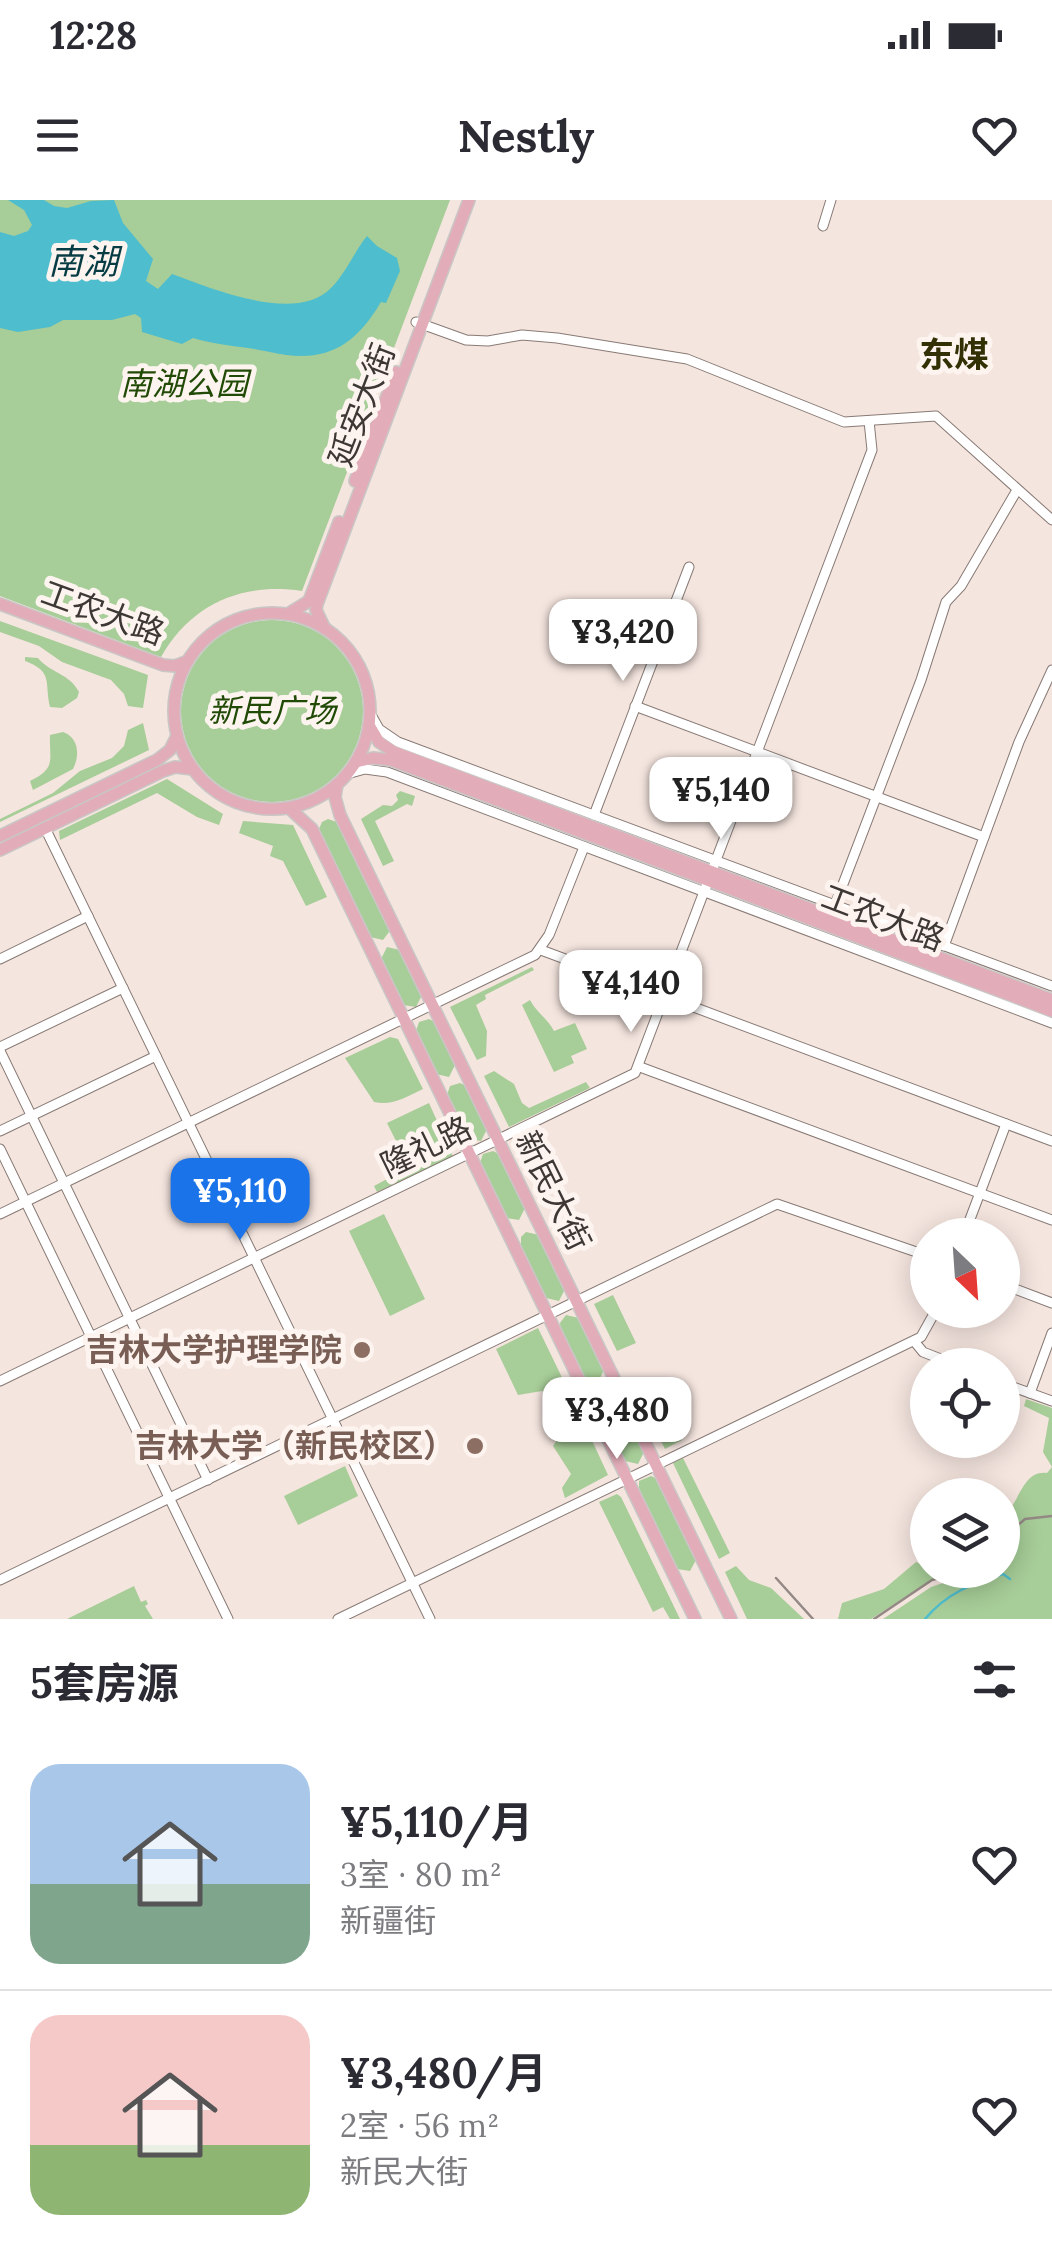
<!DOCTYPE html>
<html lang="zh">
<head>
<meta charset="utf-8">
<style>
  body { margin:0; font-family:Lora,"Noto Sans SC",serif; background:#f7f7f7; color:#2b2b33; height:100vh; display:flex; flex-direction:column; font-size:38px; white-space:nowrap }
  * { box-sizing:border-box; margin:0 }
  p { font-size:32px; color:#7c7c81 }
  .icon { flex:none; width:55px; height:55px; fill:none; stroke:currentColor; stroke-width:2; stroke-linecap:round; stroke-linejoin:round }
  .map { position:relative; height:1419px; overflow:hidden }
  .sheet { display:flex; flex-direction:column; background:#fff; flex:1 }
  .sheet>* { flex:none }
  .needle { width:65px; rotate:155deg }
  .fabs { position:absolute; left:910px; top:1018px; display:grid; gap:20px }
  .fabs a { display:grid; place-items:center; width:110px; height:110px; border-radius:50%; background:#fff; box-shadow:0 5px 25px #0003; font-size:50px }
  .price { position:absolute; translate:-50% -85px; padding:0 22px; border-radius:20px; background:#fff; color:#222; font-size:32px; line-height:65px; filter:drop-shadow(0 2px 5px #0008) }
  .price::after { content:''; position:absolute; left:50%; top:60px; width:30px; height:22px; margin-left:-15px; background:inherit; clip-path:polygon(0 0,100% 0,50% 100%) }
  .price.selected { background:#1a73e8; color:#fff }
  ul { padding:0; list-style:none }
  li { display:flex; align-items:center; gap:30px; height:250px; padding:0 30px }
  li+li { border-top:2px solid #e1e1e2 }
  li span { display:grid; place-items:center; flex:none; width:280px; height:200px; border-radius:30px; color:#555 }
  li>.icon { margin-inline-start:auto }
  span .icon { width:120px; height:120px; fill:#fffc; stroke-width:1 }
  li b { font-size:42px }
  h2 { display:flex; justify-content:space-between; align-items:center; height:120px; padding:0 30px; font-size:42px }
  .status { display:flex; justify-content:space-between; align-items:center; height:70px; padding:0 50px; background:#fff; direction:ltr }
  .status svg { height:28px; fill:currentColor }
  header { display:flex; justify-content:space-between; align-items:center; height:130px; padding:0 30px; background:#fff; font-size:45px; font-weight:700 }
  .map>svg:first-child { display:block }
  .green { fill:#a7cd98 }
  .water { fill:#4ebdce }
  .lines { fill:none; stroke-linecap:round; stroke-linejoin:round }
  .stream { stroke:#4ebdce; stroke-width:2.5 }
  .minor-casing { stroke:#887a75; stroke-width:11 }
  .major-casing { stroke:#c9c7c6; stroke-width:14 }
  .minor { stroke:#fff; stroke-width:9 }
  .major { stroke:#e2adb9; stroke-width:11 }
  .tram { stroke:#948985; stroke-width:2.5 }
  .education-dot { fill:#8d6e63; stroke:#fdf4f0; stroke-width:4 }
  .labels { text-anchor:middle; stroke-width:10; stroke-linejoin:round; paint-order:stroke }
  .park-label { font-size:32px; font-style:italic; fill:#204a05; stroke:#fdf4f0 }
  .street-label { font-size:32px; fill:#3e3835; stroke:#fdf4f0 }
  .education-label { font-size:32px; font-weight:bold; fill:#785e54; stroke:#fdf4f0; text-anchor:end }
  .water-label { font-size:35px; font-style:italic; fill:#073c44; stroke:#fdf4f0 }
  .neighbourhood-label { font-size:35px; font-weight:bold; fill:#323106; stroke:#fdf4f0 }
</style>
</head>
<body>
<div class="status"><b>12:28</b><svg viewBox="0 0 49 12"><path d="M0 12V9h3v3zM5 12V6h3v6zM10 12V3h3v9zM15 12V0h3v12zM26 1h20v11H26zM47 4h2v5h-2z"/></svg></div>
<header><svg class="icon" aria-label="menu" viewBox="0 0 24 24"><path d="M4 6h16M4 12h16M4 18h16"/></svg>Nestly<svg class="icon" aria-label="heart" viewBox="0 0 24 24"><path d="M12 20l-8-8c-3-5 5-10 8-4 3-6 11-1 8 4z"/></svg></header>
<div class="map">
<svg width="1052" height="1419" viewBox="0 0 1052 1419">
  <rect width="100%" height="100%" fill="#f5e5df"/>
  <!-- green -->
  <g class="green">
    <path d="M0,0H450L302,391C242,382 191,404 161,457L0,396Z"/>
    <circle cx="272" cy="511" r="91"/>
    <polygon points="0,421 148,475 143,508 128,506 124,494 111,480 62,462 39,446 0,432"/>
    <path d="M25,457L38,458C50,473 69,473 79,492L77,498L62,508L50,507C44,482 54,472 25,461Z"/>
    <polygon points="143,523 149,550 0,622 0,619 53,593 80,571 112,558 124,546 128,530"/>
    <path d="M63,532C79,538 80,555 73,569L33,590L30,581C57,568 49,560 50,535Z"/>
    <polygon points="167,579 223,614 219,625 197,617 157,593 60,640 59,631"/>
    <polygon points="400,591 415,596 412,606 407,604 375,621 394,661 383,666 361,619 383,605 392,606 398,600 396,595"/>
    <polygon points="328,619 337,622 388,725 389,732 383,740 370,737 318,631 322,622"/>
    <polygon points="243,621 293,625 327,697 306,706 283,661 270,656 273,646 239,633"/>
    <polygon points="387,747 400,750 422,795 416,807 403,805 381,759"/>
    <polygon points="532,767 534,770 485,795 486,799 476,805 487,831 486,856 477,860 450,807"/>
    <path d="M530,800C537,813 547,818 554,831L575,823L587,849L571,856L574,863L554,872L522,805Z"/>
    <polygon points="429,819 435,822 455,865 449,877 436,874 416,831 419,822"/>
    <path d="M390,837L398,839L423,889C406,897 393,906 374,902L345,858Z"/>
    <polygon points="494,871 514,884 522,903 529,908 586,882 590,888 509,927 484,876"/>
    <polygon points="460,883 466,886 487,929 481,941 468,939 447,895 450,886"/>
    <polygon points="429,903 453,957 377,992 374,986 400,972 397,965 403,955 387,923"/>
    <polygon points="493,951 499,954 525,1008 519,1020 506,1018 480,963 483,954"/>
    <polygon points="384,1014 425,1099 390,1116 349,1031"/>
    <polygon points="526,1032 539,1035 565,1089 559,1101 546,1098 521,1047 521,1037"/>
    <polygon points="613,1095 636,1143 617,1151 594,1104"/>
    <polygon points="566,1115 579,1118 604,1170 598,1182 585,1179 561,1130 560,1123"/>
    <polygon points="538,1128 571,1196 562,1200 542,1191 518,1195 496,1149"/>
    <polygon points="657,1188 682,1240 665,1249 639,1197"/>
    <polygon points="612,1194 618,1198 644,1252 638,1264 625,1261 600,1210 602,1197"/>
    <path d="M1026,1199L1052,1208V1419H883L931,1387L958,1378L961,1370H1002L1003,1317C1020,1303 1022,1270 1047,1273L1052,1267L1043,1252L1049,1218L1024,1206Z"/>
    <polygon points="576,1206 608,1275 565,1298 562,1288 571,1274 553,1246 566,1226 565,1217 572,1214 570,1209"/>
    <polygon points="683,1258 730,1353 719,1359 673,1263"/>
    <polygon points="345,1266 358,1296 298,1325 284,1296"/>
    <polygon points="651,1276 657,1279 696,1360 690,1371 677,1369 639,1291 639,1281"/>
    <polygon points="617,1294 621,1297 680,1419 670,1419 663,1407 653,1412 599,1302"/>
    <polygon points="916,1362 927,1367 928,1370 948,1370 871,1419 838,1419 842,1403 884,1389"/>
    <polygon points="736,1366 749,1380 771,1388 804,1419 747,1419 725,1372"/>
    <polygon points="134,1386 141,1402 146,1400 148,1404 145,1406 153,1419 67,1419"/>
  </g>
  <!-- water -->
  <path class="water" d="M8,0H44L54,6L67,8L91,1L114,0L123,23L153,59L146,81L158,89L172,74C213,89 296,124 331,88C346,73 354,52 367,36L377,46L397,58L400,71L386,103L381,102C353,149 323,164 270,152C244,146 219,146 193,138L182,144L142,132L141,118L135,114L112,120H63L50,127L18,132L0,128V32L14,36L28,31L32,25L24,10Z"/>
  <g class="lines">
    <!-- stream -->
    <path class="stream" d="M925,1419C947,1393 971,1384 1003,1374L1010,1379"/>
    <defs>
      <g id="minor">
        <polyline points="823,26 831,0"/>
        <polyline points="416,122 466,140 488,141 522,135 557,138 687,159 844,222 936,216 1052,320"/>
        <polyline points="635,506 984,637"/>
        <polyline points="370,513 379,529 398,542 1052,786"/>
        <polyline points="347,574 365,569 387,572 1052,823"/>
        <polyline points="594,615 689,367"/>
        <polyline points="45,628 430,1419"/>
        <polyline points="835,705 921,480 946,402 961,386 1017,290"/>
        <polyline points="944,746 1019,542 1052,470"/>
        <polyline points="541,750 1052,941"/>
        <polyline points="0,759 88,716"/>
        <polyline points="0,847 123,788"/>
        <polyline points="0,851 208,1280"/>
        <polyline points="640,867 1052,1020"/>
        <polyline points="0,931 156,856"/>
        <polyline points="0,949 228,1419"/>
        <polyline points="0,1014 535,755 549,735 584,647"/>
        <polyline points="964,1035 1006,924"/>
        <polyline points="1002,1084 1052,1103"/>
        <polyline points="914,1141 923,1152 956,1165"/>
        <polyline points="0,1181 635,873 872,250 869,221"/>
        <polyline points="1002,1183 1052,1201"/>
        <polyline points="1030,1193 1052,1133"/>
        <polyline points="0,1380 777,1004 928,1056"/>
        <polyline points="338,1419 921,1137 936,1110"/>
      </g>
      <g id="major">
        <polyline points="355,281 396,172"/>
        <polyline points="0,404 163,465 175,466 188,461"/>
        <circle cx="272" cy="511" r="98"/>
        <polyline points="288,414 309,401 339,322"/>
        <polyline points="325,429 316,410 317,404 469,0"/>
        <polyline points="369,525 379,542 394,552 1052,800"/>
        <polyline points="356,562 373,558 391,560 1052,811"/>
        <polyline points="337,584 335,597 340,615 731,1419"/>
        <polyline points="289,608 312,629 695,1419"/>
        <polyline points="0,636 157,560 170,550 177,536"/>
        <polyline points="0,650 163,571 175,567 193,569"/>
      </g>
    </defs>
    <!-- minor casing -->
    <use href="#minor" class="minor-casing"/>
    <!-- major casing -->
    <use href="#major" class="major-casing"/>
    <!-- minor -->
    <use href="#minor" class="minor"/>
    <!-- major -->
    <use href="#major" class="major"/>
    <!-- tram -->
    <g class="tram">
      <polyline points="1002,1339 1025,1319 1052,1316"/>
      <polyline points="776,1378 813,1419"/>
      <polyline points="874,1419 932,1380 970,1370"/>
    </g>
  </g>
  <!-- markers -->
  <g class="education-dot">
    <circle cx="362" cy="1150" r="10"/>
    <circle cx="475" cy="1246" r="10"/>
  </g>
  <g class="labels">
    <!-- park labels -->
    <g class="park-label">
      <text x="184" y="195">南湖公园</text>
      <text x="272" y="522">新民广场</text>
    </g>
    <!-- street labels -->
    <g class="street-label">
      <text transform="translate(362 205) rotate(-69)" y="11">延安大街</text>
      <text transform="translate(103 413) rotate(20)" y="11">工农大路</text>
      <text transform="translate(883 718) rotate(21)" y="11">工农大路</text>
      <text transform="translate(426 947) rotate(-26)" y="11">隆礼路</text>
      <text transform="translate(553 991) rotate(64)" y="11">新民大街</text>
    </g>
    <!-- education labels -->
    <g class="education-label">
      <text x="342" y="1161">吉林大学护理学院</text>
      <text x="455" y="1257">吉林大学（新民校区）</text>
    </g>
    <!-- water labels -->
    <g class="water-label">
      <text x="83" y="74">南湖</text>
    </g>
    <!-- neighbourhood labels -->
    <g class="neighbourhood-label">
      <text x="954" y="167">东煤</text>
    </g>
  </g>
</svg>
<div class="fabs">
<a><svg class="needle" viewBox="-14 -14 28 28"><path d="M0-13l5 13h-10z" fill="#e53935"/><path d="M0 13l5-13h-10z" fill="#7c7c81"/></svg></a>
<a><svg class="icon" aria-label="locate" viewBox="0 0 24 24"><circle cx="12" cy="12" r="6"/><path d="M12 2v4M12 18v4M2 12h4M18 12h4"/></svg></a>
<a><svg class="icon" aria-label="layers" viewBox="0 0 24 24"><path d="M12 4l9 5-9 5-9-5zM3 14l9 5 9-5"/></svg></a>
</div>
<b class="price" style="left:623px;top:484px">¥3,420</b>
<b class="price" style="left:721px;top:642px">¥5,140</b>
<b class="price" style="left:631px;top:835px">¥4,140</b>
<b class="price selected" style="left:240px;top:1043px">¥5,110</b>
<b class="price" style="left:617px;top:1262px">¥3,480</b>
</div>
<section class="sheet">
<h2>5套房源<svg class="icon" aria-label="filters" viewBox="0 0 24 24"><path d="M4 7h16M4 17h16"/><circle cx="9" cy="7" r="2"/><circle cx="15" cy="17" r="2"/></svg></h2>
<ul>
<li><span style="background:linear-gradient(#a9c7e8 60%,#7fa58c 0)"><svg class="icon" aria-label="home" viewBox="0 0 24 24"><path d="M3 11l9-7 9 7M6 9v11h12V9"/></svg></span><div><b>¥5,110/月</b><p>3室 · 80 m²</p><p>新疆街</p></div><svg class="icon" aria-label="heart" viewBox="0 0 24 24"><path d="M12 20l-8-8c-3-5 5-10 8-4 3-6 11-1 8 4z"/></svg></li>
<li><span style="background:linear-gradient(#f6c9c9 65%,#8fb573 0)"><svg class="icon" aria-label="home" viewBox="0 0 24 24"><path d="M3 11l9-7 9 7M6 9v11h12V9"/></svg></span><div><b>¥3,480/月</b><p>2室 · 56 m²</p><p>新民大街</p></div><svg class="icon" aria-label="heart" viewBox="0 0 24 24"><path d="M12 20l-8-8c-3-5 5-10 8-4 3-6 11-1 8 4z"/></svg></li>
</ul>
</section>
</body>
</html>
